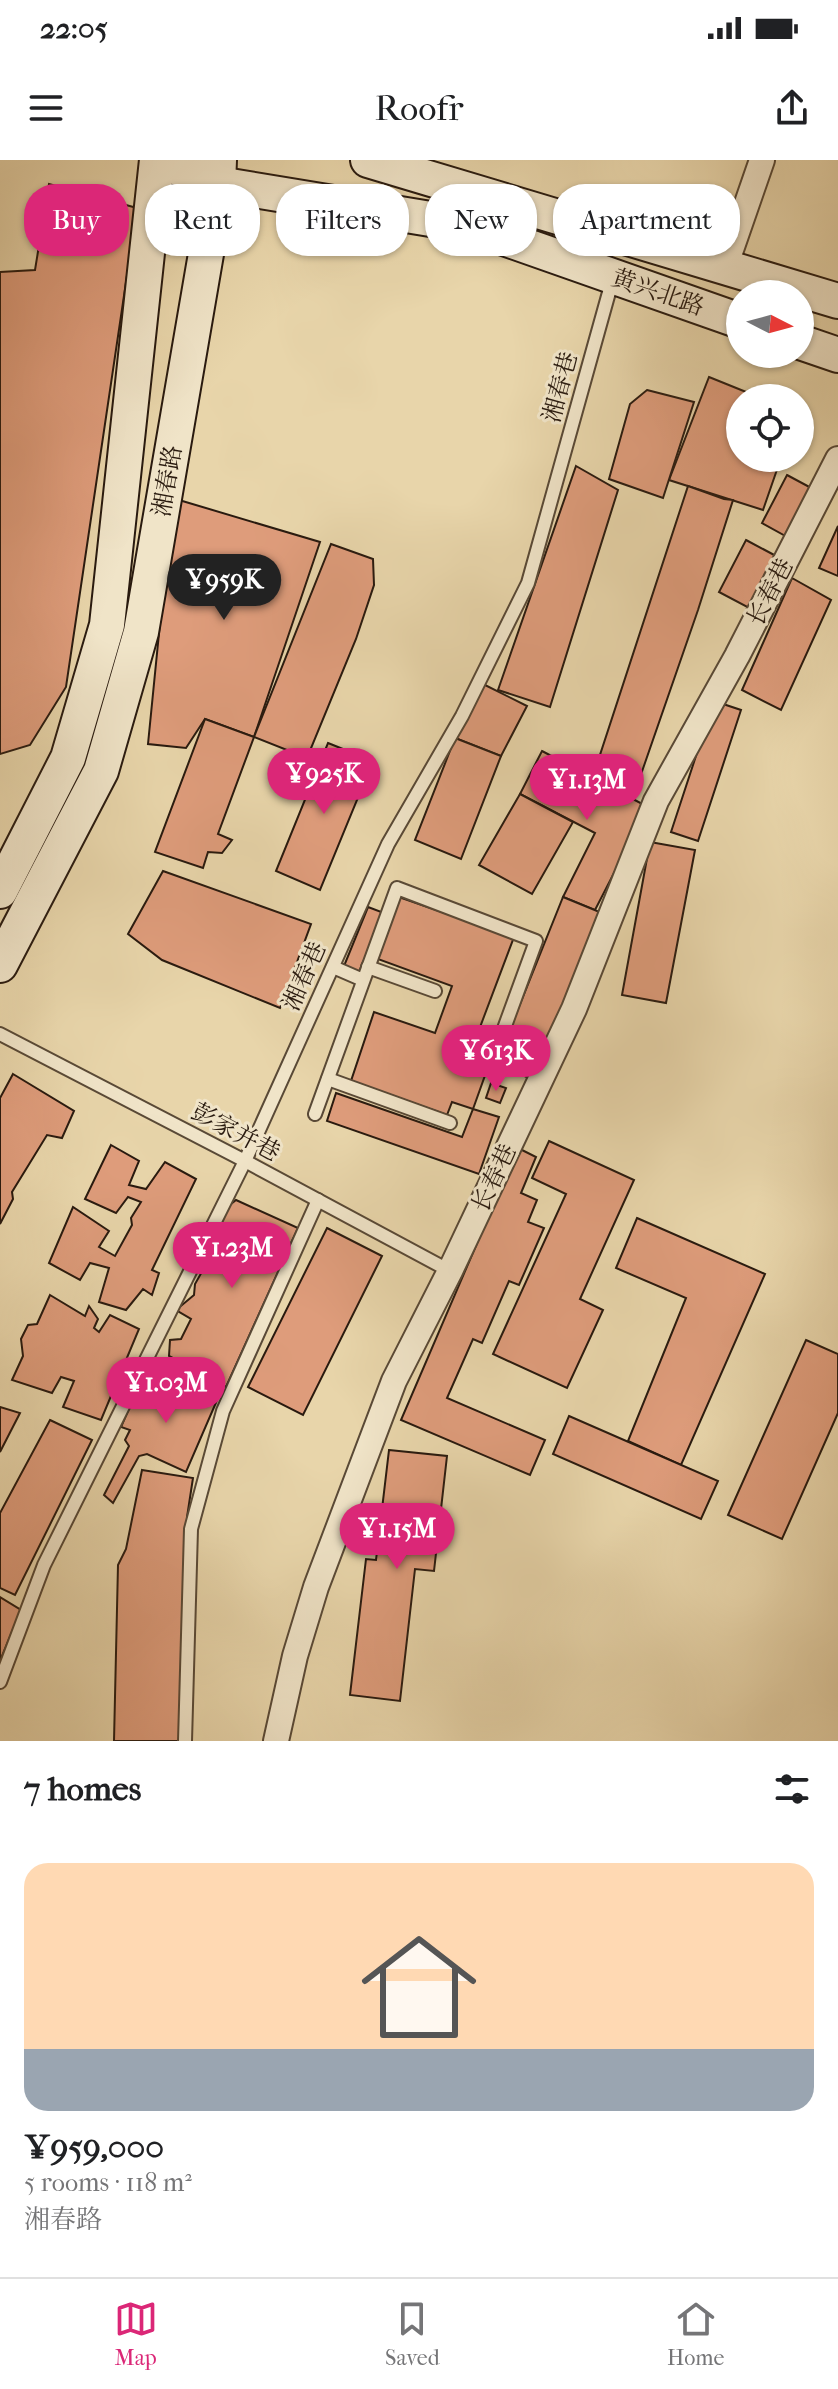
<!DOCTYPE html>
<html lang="en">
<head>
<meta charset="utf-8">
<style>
  body { margin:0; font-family:"IM FELL French Canon","Noto Serif SC",serif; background:#f2f2f2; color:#202124; height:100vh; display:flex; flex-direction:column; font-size:30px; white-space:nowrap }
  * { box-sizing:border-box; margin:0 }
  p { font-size:26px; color:#757577 }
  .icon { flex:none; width:44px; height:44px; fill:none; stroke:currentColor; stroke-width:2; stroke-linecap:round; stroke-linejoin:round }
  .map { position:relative; height:1581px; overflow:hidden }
  .drawer { display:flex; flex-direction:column; background:#fff; flex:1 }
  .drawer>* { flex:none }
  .top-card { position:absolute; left:24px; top:24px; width:790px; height:72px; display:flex; gap:16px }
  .needle { width:52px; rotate:96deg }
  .tools { position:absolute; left:726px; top:120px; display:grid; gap:16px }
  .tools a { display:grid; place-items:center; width:88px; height:88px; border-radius:50%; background:#fff; box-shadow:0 2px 6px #0004; font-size:40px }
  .price { position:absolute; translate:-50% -68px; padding:0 18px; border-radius:28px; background:#db2777; color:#fff; font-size:26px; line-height:52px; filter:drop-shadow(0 2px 4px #0008) }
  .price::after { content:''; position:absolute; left:50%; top:48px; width:24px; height:18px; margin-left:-12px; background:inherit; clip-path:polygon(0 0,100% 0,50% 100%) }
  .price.active { background:#222; color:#fff }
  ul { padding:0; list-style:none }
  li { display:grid; align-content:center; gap:16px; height:424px; padding:0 24px }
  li+li { border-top:2px solid #e0e0e0 }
  li span { display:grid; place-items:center; height:248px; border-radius:24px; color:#555 }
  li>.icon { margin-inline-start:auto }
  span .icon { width:144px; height:144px; fill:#fffc; stroke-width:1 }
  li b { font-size:34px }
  h2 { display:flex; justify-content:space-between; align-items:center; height:96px; padding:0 24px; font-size:34px }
  .tag { padding:0 28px; border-radius:32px; background:#fff; box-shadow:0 2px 6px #0004; font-size:28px; line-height:72px }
  .tag.active { background:#db2777; color:#fff }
  .status { display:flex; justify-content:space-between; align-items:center; height:56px; padding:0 40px; background:#fff; direction:ltr }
  .status svg { height:22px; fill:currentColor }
  header { display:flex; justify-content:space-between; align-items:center; height:104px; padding:0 24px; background:#fff; font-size:36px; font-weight:600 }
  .tabs { display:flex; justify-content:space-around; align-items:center; height:112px; border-top:2px solid #e0e0e0; background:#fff; font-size:22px; color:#757577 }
  .tabs a { display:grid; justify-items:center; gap:4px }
  .tabs .active { color:#db2777 }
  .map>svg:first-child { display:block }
  .building { fill:#de9c7b; stroke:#291a0f; stroke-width:2 }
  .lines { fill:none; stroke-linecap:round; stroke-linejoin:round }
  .lane-casing { stroke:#594936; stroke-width:16 }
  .street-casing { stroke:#594936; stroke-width:28 }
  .secondary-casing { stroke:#291a0f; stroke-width:38 }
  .lane { stroke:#f0e4c8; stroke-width:12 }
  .street { stroke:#f0e4c8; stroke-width:24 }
  .secondary { stroke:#f0e4c8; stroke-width:34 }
  .labels { text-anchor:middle; stroke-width:6; stroke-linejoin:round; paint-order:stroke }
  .street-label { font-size:24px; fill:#291a0f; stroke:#f0e4c8 }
</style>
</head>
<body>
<div class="status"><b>22:05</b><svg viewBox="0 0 49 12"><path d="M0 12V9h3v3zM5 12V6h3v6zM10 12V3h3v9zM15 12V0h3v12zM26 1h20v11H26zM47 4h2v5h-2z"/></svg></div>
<header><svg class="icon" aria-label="menu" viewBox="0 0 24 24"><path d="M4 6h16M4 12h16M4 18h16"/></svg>Roofr<svg class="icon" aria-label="share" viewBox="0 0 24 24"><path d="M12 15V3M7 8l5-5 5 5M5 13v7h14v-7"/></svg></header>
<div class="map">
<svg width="838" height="1581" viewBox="0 0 838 1581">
  <rect width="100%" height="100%" fill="#e8d5aa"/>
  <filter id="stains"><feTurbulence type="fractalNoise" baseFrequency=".0025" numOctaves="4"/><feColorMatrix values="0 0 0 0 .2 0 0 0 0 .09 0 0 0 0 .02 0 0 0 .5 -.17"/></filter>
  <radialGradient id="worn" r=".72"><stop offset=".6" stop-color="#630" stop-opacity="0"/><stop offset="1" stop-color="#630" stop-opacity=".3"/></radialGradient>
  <!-- building -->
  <g class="building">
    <polygon points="49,24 137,48 66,527 30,585 0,594 0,112 35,110"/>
    <polygon points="709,217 761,238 740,238 740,298 781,298 763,350 669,320"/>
    <polygon points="647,230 694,242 663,338 609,319 630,244"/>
    <polygon points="576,306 618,330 550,547 498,530"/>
    <polygon points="787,315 815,330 789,378 762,363"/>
    <polygon points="688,326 724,339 733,340 698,450 638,623 597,604"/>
    <polygon points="179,340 320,382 254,577 205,559 186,588 148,584 162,443"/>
    <polygon points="838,366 838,416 819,408"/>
    <polygon points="746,380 778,397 751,449 719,432"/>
    <polygon points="331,384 373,399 374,425 356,479 307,598 254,577"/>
    <polygon points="792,418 831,440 781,550 742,530"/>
    <polygon points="481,523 527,546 501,596 455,578"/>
    <polygon points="714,541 741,550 698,681 671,672"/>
    <polygon points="205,559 254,577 218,674 232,680 222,693 208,692 203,708 155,692"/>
    <polygon points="455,578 501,596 461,699 415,680"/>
    <polygon points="328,583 373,601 320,730 276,711"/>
    <polygon points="542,591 648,647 595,750 563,737 595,673 520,634"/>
    <polygon points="520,634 573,662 532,734 479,705"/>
    <polygon points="650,682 695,690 666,843 622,835"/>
    <polygon points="163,711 311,764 280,848 162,800 128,774"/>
    <polygon points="396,736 514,777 468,899 488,907 473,949 452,942 447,955 351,921 374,852 435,873 452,826 375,798"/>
    <polygon points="563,737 602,753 536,921 496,904"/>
    <polygon points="368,747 384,753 359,812 344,806"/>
    <polygon points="13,914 74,951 62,978 47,975 12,1032 13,1039 0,1064 0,938"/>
    <polygon points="491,923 506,928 500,943 486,938"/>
    <polygon points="336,933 462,977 473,949 499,957 479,1014 327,961"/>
    <polygon points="549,981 634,1020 580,1139 603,1150 567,1228 493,1194 566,1034 532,1018"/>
    <polygon points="111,985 139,1001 129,1025 146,1029 165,1002 196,1019 152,1110 159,1113 152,1135 143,1129 126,1150 99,1142 109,1108 90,1103 80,1120 49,1103 73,1047 109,1071 99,1087 115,1096 132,1065 131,1058 141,1042 128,1037 116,1053 85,1039"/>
    <polygon points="518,988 536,997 521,1033 537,1040 528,1062 544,1068 519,1125 509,1121 482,1183 473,1179 447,1238 545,1280 530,1315 401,1260"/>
    <polygon points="236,1040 298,1068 226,1227 169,1196 170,1180 181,1179 191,1159 176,1150 194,1135 195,1124 203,1110 207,1093 218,1080 213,1071 221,1052"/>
    <polygon points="637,1058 765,1114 681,1305 628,1281 686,1138 616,1108"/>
    <polygon points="327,1068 382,1096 303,1255 248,1227"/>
    <polygon points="50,1135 85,1156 89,1146 98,1159 94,1168 99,1172 110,1155 139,1169 101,1260 63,1247 74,1221 61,1217 52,1233 12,1220 23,1196 21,1179 28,1165 37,1164"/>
    <polygon points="806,1180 838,1194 838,1253 782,1379 728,1355"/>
    <polygon points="168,1203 185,1210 178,1215 221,1231 186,1312 147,1294 139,1296 113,1343 104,1335 129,1286 125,1280 130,1270 121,1267 133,1239 142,1243 147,1235 154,1238"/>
    <polygon points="0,1247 20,1253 0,1292"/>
    <polygon points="569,1256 718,1321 701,1359 553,1294"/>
    <polygon points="50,1260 92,1280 15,1435 0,1428 0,1353"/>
    <polygon points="389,1290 447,1296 434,1411 415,1409 400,1541 350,1535 366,1399 376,1400"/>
    <polygon points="142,1310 193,1318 187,1357 189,1444 184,1581 114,1581 118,1405 126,1389"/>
    <polygon points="0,1437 21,1450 0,1501"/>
  </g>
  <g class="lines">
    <defs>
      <g id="lane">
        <polyline points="333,807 363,820"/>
        <polyline points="368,807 435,831"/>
        <polyline points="0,874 245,1001 450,1111"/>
        <polyline points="328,919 450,963"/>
        <polyline points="315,954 397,728 536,781 494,896"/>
        <polyline points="0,1522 44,1405 245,1001 388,684 462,556 528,423 613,118"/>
        <polyline points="185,1581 191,1369 223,1251 318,1040"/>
      </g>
      <g id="street">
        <polyline points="725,107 762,0"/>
        <polyline points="276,1581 295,1496 316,1427 394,1221 450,1111 574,849 656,641 737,496 838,299"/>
      </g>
      <g id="secondary">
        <polyline points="158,0 218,24 467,65 740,161"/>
        <polyline points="368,0 838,141"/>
        <polyline points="800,182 838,195"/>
        <polyline points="0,731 68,598 107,465 157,0"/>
        <polyline points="0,805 101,611 141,472 218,24 219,0"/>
      </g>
    </defs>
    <!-- lane casing -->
    <use href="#lane" class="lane-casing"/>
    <!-- street casing -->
    <use href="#street" class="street-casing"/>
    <!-- secondary casing -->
    <use href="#secondary" class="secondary-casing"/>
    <!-- lane -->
    <use href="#lane" class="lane"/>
    <!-- street -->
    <use href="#street" class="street"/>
    <!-- secondary -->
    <use href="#secondary" class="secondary"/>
  </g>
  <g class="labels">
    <!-- street labels -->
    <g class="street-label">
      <text transform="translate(658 132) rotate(19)" y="8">黄兴北路</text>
      <text transform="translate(560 227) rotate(-75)" y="8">湘春巷</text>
      <text transform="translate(167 321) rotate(-80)" y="8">湘春路</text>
      <text transform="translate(770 432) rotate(-63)" y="8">长春巷</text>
      <text transform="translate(304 816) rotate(-66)" y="8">湘春巷</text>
      <text transform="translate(236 972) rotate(28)" y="8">彭家并巷</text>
      <text transform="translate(494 1018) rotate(-65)" y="8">长春巷</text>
    </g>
  </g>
  <rect width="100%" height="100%" filter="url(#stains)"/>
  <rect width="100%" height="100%" fill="url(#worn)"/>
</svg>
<div class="tools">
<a><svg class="needle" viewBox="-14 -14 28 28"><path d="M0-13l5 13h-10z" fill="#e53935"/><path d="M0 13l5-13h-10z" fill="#757577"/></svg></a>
<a><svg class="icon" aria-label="locate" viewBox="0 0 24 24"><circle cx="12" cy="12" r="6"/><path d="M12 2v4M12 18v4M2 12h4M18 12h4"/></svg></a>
</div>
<b class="price active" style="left:224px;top:462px">¥959K</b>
<b class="price" style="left:324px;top:656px">¥925K</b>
<b class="price" style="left:587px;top:662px">¥1.13M</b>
<b class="price" style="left:496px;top:933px">¥613K</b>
<b class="price" style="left:232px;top:1130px">¥1.23M</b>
<b class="price" style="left:166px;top:1265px">¥1.03M</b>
<b class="price" style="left:397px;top:1411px">¥1.15M</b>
<div class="top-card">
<a class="tag active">Buy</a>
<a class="tag">Rent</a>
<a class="tag">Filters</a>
<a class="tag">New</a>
<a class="tag">Apartment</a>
</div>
</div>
<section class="drawer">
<h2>7 homes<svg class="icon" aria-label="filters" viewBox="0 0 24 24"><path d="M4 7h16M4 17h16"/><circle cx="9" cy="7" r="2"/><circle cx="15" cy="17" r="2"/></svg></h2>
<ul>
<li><span style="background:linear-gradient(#ffd9b3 75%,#9aa5b1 0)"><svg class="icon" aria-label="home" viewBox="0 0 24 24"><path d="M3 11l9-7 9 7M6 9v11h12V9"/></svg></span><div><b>¥959,000</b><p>5 rooms · 118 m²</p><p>湘春路</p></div></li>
</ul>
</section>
<nav class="tabs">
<a class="active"><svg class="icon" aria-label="map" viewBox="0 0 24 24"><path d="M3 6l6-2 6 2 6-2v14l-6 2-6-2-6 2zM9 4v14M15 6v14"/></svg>Map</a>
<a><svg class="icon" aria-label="saved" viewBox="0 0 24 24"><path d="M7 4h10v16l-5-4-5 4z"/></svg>Saved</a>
<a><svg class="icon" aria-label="home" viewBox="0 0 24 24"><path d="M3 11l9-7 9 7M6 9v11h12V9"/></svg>Home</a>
</nav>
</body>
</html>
